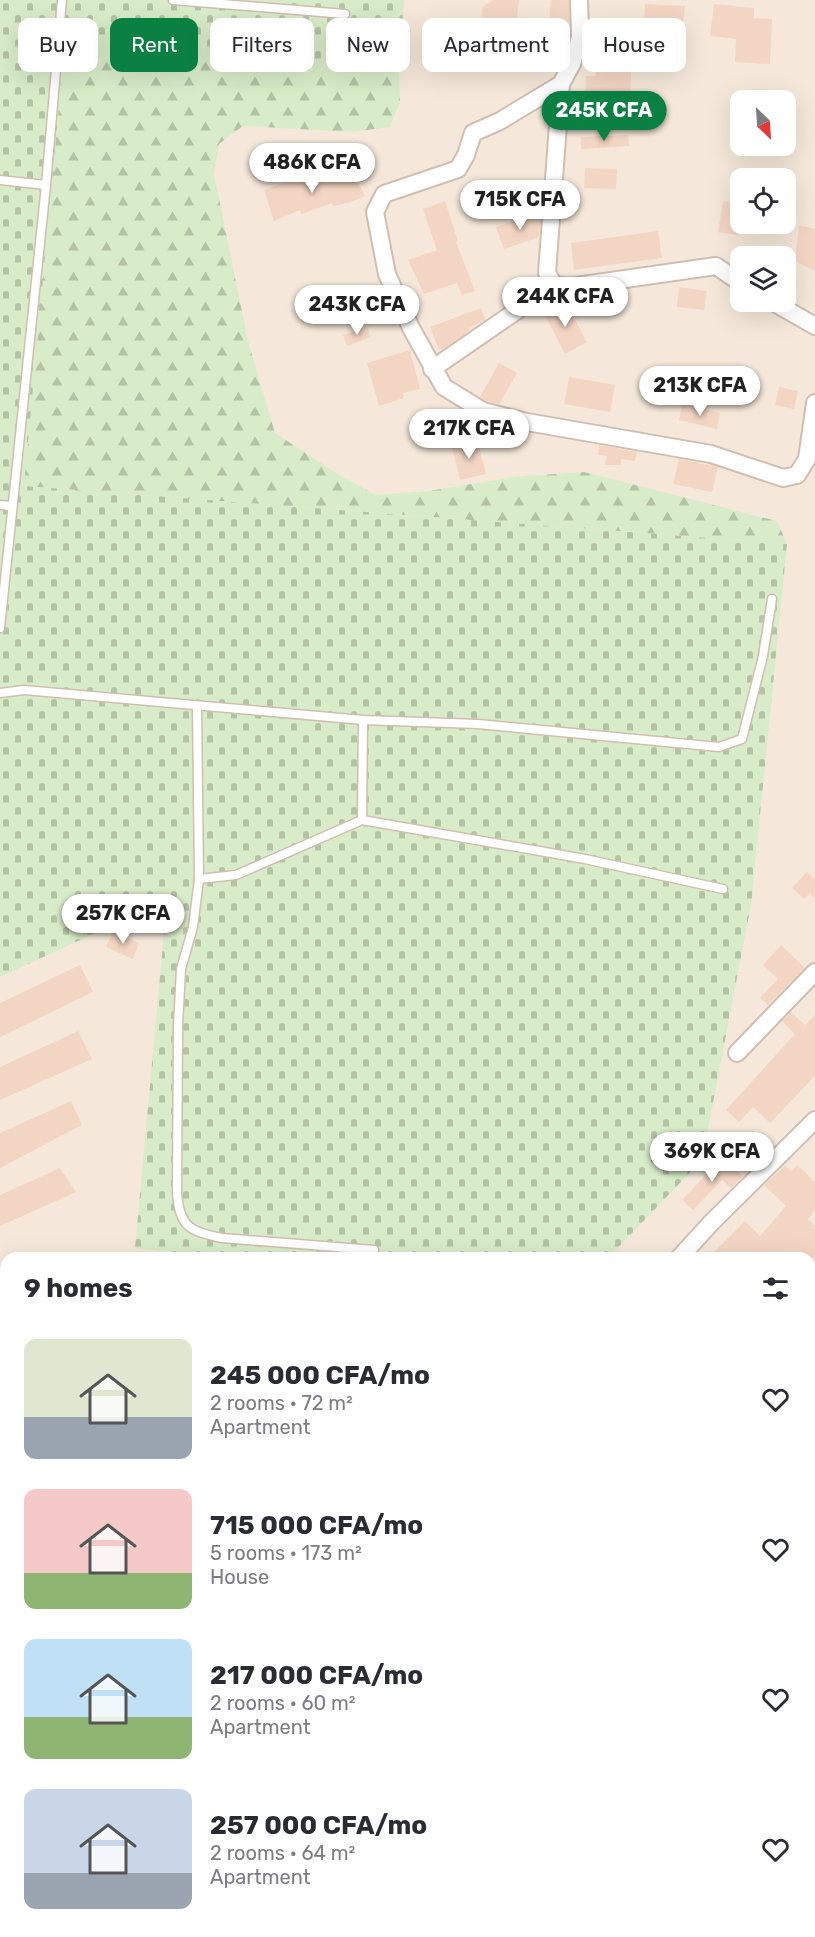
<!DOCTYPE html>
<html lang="en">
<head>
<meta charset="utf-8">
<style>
  body { margin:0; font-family:Rubik,sans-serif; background:#f2f2f3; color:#2b2b33; height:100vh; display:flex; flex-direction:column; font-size:22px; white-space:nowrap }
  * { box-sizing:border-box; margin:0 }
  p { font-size:20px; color:#7c7c81 }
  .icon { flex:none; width:33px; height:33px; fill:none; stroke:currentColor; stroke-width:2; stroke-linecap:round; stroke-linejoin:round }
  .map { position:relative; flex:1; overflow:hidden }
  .details { position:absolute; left:0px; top:1252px; width:816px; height:686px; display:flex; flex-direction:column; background:#fff; border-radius:18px 18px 0 0; box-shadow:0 6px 24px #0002 }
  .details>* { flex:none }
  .banner { position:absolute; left:18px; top:18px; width:780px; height:54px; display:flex; gap:12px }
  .needle { width:39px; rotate:155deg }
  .tools { position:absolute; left:730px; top:90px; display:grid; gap:12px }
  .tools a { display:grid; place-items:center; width:66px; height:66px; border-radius:12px; background:#fff; box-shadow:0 6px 24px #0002; font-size:30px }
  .price { position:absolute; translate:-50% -51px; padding:0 14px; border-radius:21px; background:#fff; color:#222; font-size:20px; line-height:39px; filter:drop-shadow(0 2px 3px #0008) }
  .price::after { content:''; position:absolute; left:50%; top:36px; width:18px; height:14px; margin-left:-9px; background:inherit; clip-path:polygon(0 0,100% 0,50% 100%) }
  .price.selected { background:#0b8043; color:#fff }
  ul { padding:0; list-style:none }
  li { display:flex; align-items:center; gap:18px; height:150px; padding:0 24px }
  li span { display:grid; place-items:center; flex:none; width:168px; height:120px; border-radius:12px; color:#555 }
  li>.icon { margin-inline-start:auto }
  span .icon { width:72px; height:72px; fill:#fffc; stroke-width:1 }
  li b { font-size:26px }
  h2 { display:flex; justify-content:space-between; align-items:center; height:72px; padding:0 24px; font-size:26px }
  .chip { padding:0 21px; border-radius:12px; background:#fff; box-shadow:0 6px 24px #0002; font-size:21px; line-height:54px }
  .chip.selected { background:#0b8043; color:#fff }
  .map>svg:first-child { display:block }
  .residential { fill:#f5e8da; fill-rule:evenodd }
  .forest { fill:url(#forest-firs) }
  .cemetery { fill:url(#cemetery-stones) }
  .building { fill:#f3d5c3 }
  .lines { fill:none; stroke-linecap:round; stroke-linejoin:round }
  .service-casing { stroke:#d1beb0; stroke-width:11 }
  .minor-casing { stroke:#d1beb0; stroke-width:20 }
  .service { stroke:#fff; stroke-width:8 }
  .minor { stroke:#fff; stroke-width:16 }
</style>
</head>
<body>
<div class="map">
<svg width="815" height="1937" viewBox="0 0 815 1937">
  <defs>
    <pattern id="forest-firs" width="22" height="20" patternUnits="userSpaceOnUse" patternTransform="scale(1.5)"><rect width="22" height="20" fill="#d8ecc9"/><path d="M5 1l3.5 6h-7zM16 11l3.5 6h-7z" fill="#b4c2a5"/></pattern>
    <pattern id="cemetery-stones" width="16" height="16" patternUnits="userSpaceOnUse" patternTransform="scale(1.5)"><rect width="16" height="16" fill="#d8ecc9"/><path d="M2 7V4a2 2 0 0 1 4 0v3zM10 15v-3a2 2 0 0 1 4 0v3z" fill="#b4c2a5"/></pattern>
  </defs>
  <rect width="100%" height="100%" fill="#fdf6ec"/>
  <!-- residential -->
  <path class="residential" d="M0,0H815V1937H0ZM741,100H786V146H741ZM741,178H786V224H741ZM741,256H786V302H741ZM6,1258H810V1932H6Z"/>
  <!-- forest -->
  <polygon class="forest" points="65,40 399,66 400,102 390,127 351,132 243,126 219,144 214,174 248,341 275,433 339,475 376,495 429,491 514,477 584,472 777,521 787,544 23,486"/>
  <!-- cemetery -->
  <polygon class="cemetery" points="0,0 404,0 399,66 65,40 24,486 787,544 751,905 702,1160 608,1258 229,1258 135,1248 167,900 0,977"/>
  <!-- building -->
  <g class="building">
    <polygon points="493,0 519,0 513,49 489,48 481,32 482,7"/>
    <polygon points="551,0 569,0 569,36 567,45 547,43"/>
    <polygon points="645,4 685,6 681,41 639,38 640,25 644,25"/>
    <polygon points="714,4 754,8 754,18 772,19 770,64 735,62 736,39 710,36"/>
    <polygon points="590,29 608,30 607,37 632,38 630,111 585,110 586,76 596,76 595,46 588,46"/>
    <polygon points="628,135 629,146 581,149 581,137"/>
    <polygon points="585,168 617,169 616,189 584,188"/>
    <polygon points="352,170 365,196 348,203 333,206 332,203 302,214 300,210 274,221 264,190 304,175 307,183"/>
    <polygon points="445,201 458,241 456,242 475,291 462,295 457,283 424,294 408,260 437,250 423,209"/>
    <polygon points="723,201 741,204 738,235 718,232"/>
    <polygon points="541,212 539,237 504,249 496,227"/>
    <polygon points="799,225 815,229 815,271 795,261"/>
    <polygon points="658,231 662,258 574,270 571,243"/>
    <polygon points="679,287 707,291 704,310 677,307"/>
    <polygon points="564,300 587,342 565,354 545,315"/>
    <polygon points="481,308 485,320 468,329 469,331 446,347 439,350 430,327"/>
    <polygon points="367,327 371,337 347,346 343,335"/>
    <polygon points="410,350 420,389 403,393 404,398 379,406 367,363"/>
    <polygon points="499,363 517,373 499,404 487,401 480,397"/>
    <polygon points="569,377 615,385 610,412 564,404"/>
    <polygon points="779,387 798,391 794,409 775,405"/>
    <polygon points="683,404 720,413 717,429 679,420"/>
    <polygon points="477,440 486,474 460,480 452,447"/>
    <polygon points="599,445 637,452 635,461 621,459 621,465 605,465 607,456 598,455"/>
    <polygon points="679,459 718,467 712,492 673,484"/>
    <polygon points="807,872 815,879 815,899 810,893 804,899 792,888"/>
    <polygon points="113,931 139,943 133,959 106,947"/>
    <polygon points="781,945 805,968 768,1005 760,998 778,979 763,965"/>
    <polygon points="80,965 93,992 0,1037 0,1003"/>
    <polygon points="791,1012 805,1025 815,1015 815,1076 770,1123 753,1107 739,1122 726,1110 795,1034 782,1021"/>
    <polygon points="78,1031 92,1059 0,1100 0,1067"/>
    <polygon points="71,1101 82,1125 0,1168 0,1133"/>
    <polygon points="721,1159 743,1176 731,1188 722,1180 693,1210 682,1200"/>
    <polygon points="797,1165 815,1182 815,1210 808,1219 815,1226 815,1258 708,1258 745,1221 760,1236 786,1206 764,1185 785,1166 791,1171"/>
    <polygon points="60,1168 76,1192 0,1226 0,1195"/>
  </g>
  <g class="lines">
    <defs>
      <g id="service">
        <polyline points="173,0 345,14"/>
        <polyline points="0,180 46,185"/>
        <polyline points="0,505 12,506"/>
        <polyline points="0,628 46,185 62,0"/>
        <polyline points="0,693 24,690 363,720 478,724 719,747 742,739 763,656 772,599"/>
        <path d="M197,706L199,879L193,927L181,969L178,1026L177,1193C180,1228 190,1231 222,1238L374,1250"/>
        <polyline points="362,820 363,720"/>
        <polyline points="199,879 236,875 362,820 585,859 723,889"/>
      </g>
      <g id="minor">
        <polyline points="579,0 580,37 572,64 561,84 500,121 473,133 466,155 458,169 384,194 375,212 387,274 411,328 444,387 483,411 527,422 711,454 783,478 797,475 807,459 815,403"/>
        <polyline points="561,84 547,273 554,285 569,287 716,266 741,283"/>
        <polyline points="773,302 815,326"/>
        <polyline points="432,369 554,285"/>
        <polyline points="737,1053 815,972"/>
        <polyline points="679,1258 712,1222 815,1120"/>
        <polyline points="0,1311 6,1311"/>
        <polyline points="810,1336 815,1331"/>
        <polyline points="0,1337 6,1340"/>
        <polyline points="810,1517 815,1512"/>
        <polyline points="810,1644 815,1646"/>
        <polyline points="810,1748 815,1743"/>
        <polyline points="810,1858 815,1852"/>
        <polyline points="557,1932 561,1937"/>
        <polyline points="651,1937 663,1932"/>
      </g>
    </defs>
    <!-- service casing -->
    <use href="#service" class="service-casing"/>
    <!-- minor casing -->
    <use href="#minor" class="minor-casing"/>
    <!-- service -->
    <use href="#service" class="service"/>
    <!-- minor -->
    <use href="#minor" class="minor"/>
  </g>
</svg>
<div class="tools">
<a><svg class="needle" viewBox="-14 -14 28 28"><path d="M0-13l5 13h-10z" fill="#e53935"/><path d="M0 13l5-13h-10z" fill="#7c7c81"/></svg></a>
<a><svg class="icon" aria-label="locate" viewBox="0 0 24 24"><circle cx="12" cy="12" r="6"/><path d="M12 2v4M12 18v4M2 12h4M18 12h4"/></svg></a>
<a><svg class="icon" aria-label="layers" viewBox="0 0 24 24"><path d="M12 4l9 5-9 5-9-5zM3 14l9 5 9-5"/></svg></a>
</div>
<b class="price selected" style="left:604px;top:142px">245K CFA</b>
<b class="price" style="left:312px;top:194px">486K CFA</b>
<b class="price" style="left:520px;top:231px">715K CFA</b>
<b class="price" style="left:565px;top:328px">244K CFA</b>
<b class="price" style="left:357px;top:336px">243K CFA</b>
<b class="price" style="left:700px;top:417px">213K CFA</b>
<b class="price" style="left:469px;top:460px">217K CFA</b>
<b class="price" style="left:123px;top:945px">257K CFA</b>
<b class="price" style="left:712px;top:1183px">369K CFA</b>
<div class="banner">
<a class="chip">Buy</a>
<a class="chip selected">Rent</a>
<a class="chip">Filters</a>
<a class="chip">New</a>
<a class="chip">Apartment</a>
<a class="chip">House</a>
</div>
<section class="details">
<h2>9 homes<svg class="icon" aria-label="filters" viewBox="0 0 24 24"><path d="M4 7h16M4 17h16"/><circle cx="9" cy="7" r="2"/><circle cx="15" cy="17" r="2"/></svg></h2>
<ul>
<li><span style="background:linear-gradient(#dfe7d0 65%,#9aa5b1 0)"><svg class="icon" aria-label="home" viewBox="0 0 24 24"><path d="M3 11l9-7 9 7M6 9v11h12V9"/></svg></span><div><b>245 000 CFA/mo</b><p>2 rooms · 72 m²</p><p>Apartment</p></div><svg class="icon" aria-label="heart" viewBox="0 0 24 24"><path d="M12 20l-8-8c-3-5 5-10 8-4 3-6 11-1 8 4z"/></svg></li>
<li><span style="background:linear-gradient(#f6c9c9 70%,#8fb573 0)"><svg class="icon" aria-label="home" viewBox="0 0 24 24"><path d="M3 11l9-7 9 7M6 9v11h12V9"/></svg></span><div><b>715 000 CFA/mo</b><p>5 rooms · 173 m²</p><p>House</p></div><svg class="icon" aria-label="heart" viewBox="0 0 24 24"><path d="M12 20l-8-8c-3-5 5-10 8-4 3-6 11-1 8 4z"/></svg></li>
<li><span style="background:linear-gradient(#bfe0f5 65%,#8fb573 0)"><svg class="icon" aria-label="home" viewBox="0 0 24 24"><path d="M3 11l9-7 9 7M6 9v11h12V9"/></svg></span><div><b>217 000 CFA/mo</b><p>2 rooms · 60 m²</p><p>Apartment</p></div><svg class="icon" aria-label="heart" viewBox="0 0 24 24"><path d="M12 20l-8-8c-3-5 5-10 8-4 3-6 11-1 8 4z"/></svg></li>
<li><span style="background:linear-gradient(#c9d6e8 70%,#9aa5b1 0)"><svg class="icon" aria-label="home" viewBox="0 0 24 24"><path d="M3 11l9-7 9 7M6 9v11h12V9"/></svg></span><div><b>257 000 CFA/mo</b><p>2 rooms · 64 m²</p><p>Apartment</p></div><svg class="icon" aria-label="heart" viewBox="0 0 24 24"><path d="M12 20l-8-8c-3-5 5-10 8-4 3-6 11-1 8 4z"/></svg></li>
</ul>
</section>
</div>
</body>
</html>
